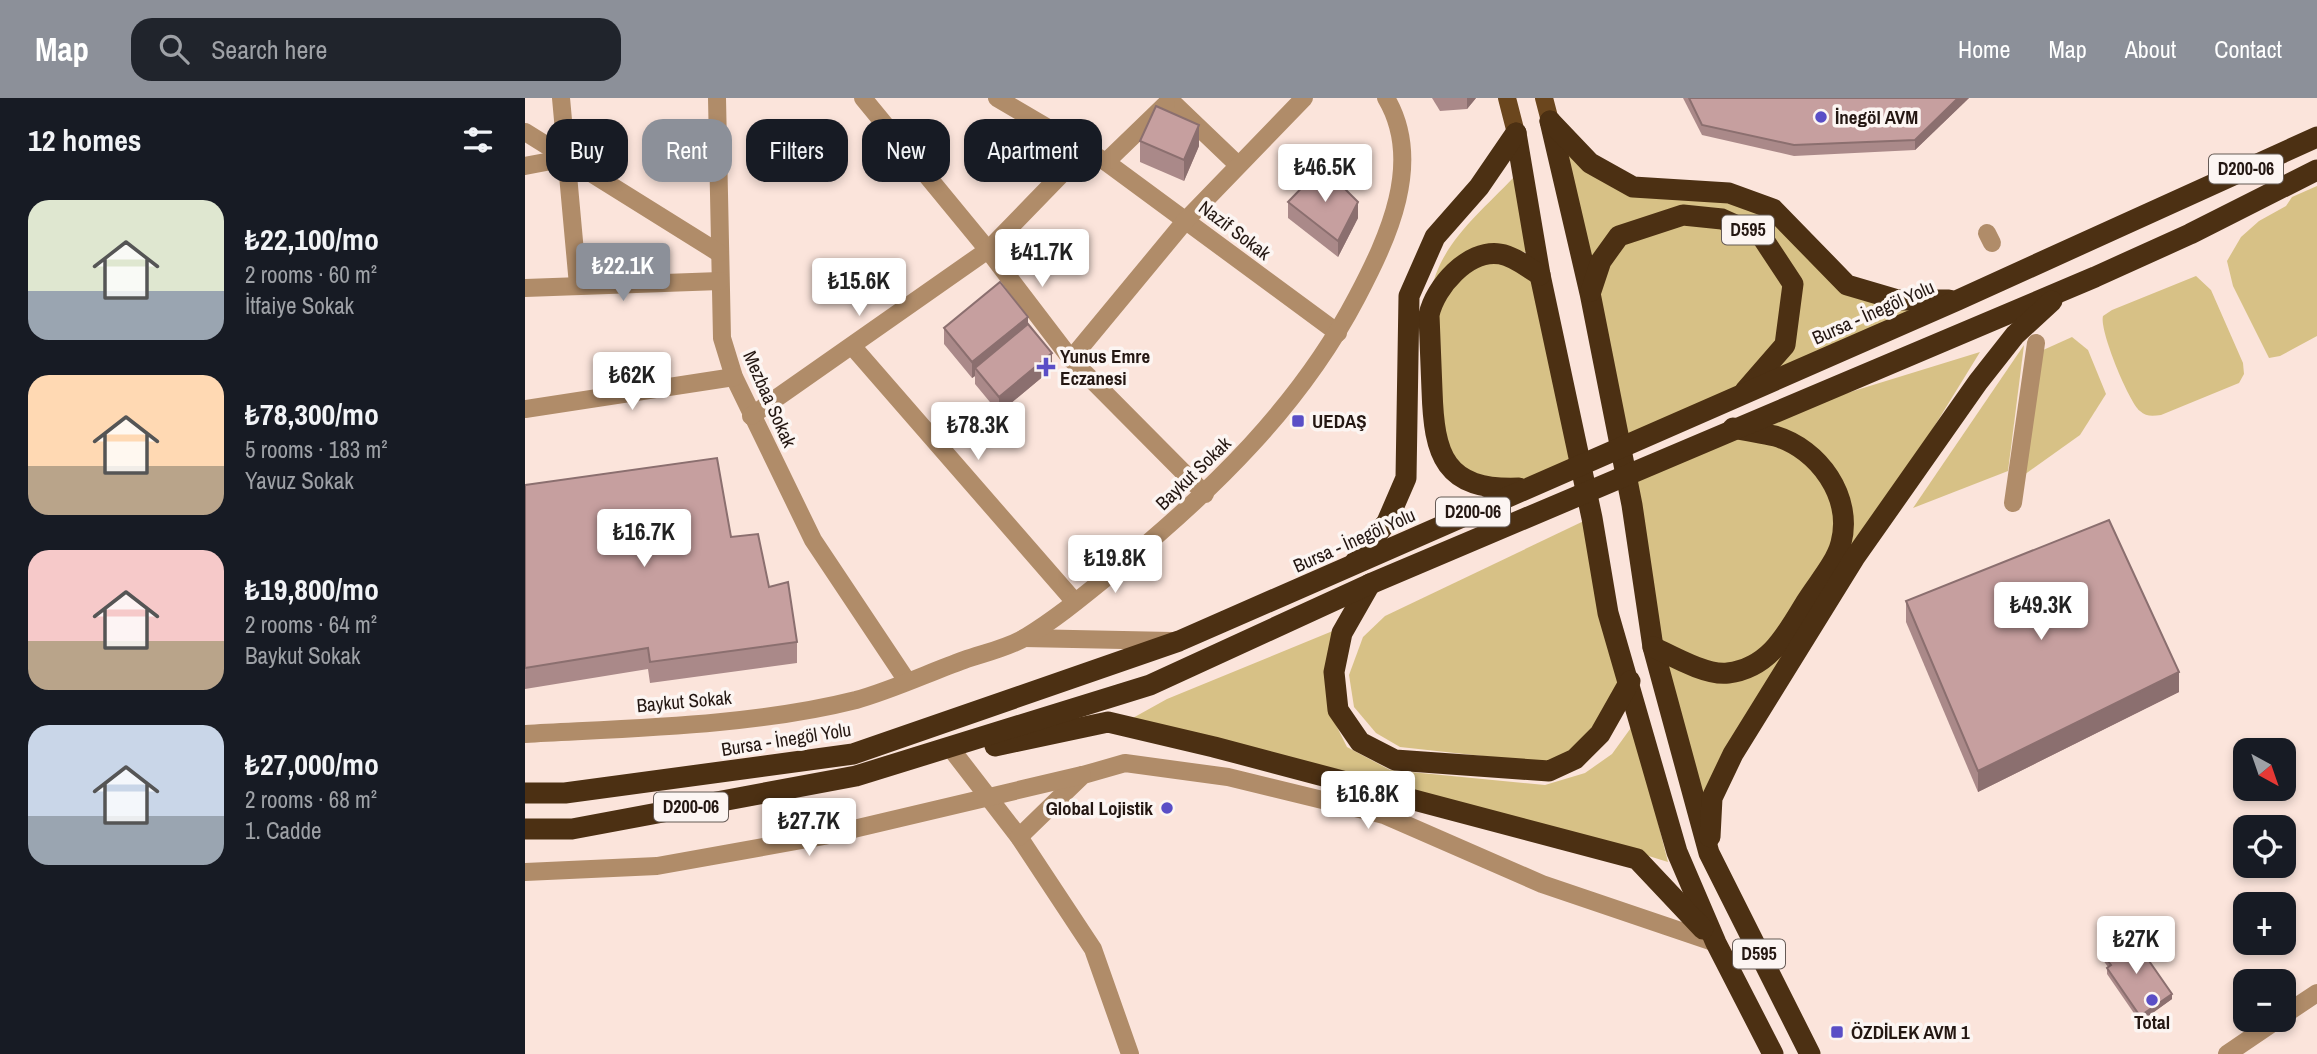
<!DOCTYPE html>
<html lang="en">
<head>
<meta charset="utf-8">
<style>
  body { margin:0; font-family:"Archivo Narrow",sans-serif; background:#20242c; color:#f1f3f6; height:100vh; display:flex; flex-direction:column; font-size:26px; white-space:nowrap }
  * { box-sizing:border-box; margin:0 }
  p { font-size:23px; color:#9ea1a6 }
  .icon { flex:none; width:38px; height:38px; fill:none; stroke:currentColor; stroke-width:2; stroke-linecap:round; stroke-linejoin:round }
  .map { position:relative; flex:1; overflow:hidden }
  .details { display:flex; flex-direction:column; background:#171b24; width:525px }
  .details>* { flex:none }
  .banner { position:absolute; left:21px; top:21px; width:665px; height:63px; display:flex; gap:14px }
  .needle { width:46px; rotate:140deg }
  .tools { position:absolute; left:1708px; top:640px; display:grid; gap:14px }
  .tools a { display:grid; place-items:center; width:63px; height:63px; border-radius:14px; background:#171b24; box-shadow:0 4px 10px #0003; font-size:35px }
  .price { position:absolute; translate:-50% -60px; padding:0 16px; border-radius:7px; background:#fff; color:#222; font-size:23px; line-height:46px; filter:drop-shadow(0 2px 4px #0008) }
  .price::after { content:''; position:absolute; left:50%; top:42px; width:21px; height:16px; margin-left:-10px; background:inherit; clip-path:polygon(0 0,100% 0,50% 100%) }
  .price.current { background:#8c9099; color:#fff }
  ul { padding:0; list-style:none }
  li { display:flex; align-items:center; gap:21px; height:175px; padding:0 28px }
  li span { display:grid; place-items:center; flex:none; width:196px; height:140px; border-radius:21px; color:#555 }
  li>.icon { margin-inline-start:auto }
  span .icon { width:84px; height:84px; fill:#fffc; stroke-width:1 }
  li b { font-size:30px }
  h2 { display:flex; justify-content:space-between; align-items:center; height:84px; padding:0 28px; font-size:30px }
  .tag { padding:0 24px; border-radius:21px; background:#171b24; box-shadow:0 4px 10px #0003; font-size:24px; line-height:63px }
  .tag.current { background:#8c9099; color:#fff }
  header { display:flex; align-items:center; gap:42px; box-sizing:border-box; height:98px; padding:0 35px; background:#8c9099; color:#fff }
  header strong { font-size:33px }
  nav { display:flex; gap:38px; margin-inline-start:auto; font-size:24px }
  .search { width:490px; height:63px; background:#20242c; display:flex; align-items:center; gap:18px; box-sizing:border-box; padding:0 24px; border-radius:21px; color:#9ea1a6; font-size:26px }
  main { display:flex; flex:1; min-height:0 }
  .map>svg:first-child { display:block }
  .green { fill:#d7c186 }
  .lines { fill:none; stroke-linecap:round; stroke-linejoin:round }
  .minor { stroke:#b08c69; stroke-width:18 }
  .major { stroke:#6b461d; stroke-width:18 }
  .highway { stroke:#4c3013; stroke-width:21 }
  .wall { fill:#aa8989 }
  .shaded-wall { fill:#8b6f6f }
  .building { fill:#c69f9f; stroke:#8b6f6f; stroke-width:2 }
  .poi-dot { fill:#5a4ec6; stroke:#fcf5f2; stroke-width:2.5 }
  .labels { text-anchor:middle; stroke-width:7; stroke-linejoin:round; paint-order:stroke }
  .shield { fill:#fcf5f2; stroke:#655a55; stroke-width:2 }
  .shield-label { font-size:18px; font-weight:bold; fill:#241712 }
  .poi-label { font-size:19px; font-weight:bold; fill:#241712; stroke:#fcf5f2; text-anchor:start }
  .street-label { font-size:19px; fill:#241712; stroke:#fcf5f2 }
</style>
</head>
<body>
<header>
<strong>Map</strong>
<div class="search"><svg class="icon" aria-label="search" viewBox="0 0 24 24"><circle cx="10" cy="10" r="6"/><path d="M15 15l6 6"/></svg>Search here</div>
<nav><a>Home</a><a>Map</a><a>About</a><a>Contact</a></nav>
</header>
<main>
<section class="details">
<h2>12 homes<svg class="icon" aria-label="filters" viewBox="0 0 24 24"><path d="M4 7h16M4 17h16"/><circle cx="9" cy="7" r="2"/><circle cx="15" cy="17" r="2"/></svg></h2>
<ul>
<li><span style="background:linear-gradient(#dfe7d0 65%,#9aa5b1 0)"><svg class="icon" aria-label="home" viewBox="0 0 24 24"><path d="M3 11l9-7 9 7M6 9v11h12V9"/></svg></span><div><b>₺22,100/mo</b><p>2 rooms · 60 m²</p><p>İtfaiye Sokak</p></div></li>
<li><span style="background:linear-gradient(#ffd9b3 65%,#b9a48a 0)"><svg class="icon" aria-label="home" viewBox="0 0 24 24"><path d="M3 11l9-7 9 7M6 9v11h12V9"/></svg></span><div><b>₺78,300/mo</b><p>5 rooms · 183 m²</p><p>Yavuz Sokak</p></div></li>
<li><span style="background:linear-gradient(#f6c9c9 65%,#b9a48a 0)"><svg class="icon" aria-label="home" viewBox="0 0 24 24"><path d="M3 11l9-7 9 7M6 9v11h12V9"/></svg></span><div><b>₺19,800/mo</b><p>2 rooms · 64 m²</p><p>Baykut Sokak</p></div></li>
<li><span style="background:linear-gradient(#c9d6e8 65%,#9aa5b1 0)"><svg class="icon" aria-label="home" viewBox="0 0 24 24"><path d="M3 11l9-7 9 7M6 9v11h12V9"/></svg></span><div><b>₺27,000/mo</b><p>2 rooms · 68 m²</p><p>1. Cadde</p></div></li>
</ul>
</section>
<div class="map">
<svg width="1792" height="956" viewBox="0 0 1792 956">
  <rect width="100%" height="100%" fill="#fbe4db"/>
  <!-- green -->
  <g class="green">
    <polygon points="1025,23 1108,89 1248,111 1322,187 1433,202 1096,352"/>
    <path d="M988,80L1008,156L973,148L905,199C913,147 954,116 988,80Z"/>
    <polygon points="1792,88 1792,238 1755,258 1744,260 1708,188 1702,163 1716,139 1734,123 1761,108 1767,99"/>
    <polygon points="953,159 1015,177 1054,369 970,391 919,364 904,217"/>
    <path d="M1671,178L1686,192L1718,265L1719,276L1714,285L1636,317C1628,318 1621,319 1615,313C1604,304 1574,232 1578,218L1587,212Z"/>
    <polygon points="1547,239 1563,252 1581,296 1555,337 1499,377 1516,253"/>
    <polygon points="1499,247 1483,373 1388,410"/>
    <polygon points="1455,254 1208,656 1184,755 1101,379 1208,330"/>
    <polygon points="1063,421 1095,581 1069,628 1047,653 1021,665 875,649 851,635 829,609 824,577 838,539 860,518"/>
    <polygon points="815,530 804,613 822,649 865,672 1020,687 1060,675 1087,656 1108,627 1143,764 1040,732 606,621 642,601"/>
  </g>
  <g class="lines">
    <!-- minor -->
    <g class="minor">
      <polyline points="36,0 53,187"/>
      <polyline points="192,0 197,240 209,279 288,442 382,583"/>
      <polyline points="338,0 463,152 546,261 680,396"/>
      <polyline points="472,0 581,64 813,235"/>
      <polyline points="643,0 712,66"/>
      <polyline points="0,34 194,155"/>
      <polyline points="581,64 641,6"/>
      <polyline points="0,68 42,60"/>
      <polyline points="1462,135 1467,145"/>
      <polyline points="0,190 195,183"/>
      <polyline points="328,249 550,504"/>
      <polyline points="546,261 661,122 779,0"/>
      <polyline points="0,311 209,279"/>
      <polyline points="226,318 463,152 560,52"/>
      <polyline points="1488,405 1511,245"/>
      <polyline points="499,540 647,543"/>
      <path d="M0,636C106,630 228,628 331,602C367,592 403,575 439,562C459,555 483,550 501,539C534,519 563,494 593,470C687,393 775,308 832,199C863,140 899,64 861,0"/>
      <polyline points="430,656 494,739 568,851 605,956"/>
      <polyline points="494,739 558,677 600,665 703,679 859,717 1017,786 1191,845"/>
      <polyline points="0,774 132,768 299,738 557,677"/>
      <polyline points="1759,917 1792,895"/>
      <polyline points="1702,956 1752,922"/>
    </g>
    <!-- major -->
    <g class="major">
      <polyline points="982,0 991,35"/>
      <polyline points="1019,0 1025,23"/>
    </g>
    <!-- highway -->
    <g class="highway">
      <polyline points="1025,23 1065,195 1107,407 1128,549 1184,755 1285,956"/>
      <polyline points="1025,23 1065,65 1108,89 1204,95 1248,111 1322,187 1373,202 1424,202"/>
      <polyline points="991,35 1015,177 1067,420 1083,515 1152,754 1191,845 1248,956"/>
      <polyline points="1066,193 1076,163 1094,138 1158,117 1197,121 1237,139 1268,186 1260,247 1220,293"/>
      <path d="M994,390C919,393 909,357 907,292C906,267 905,242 904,217C910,189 943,151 975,156C989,158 1003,170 1015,177"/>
      <polyline points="830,464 862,424 881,380 884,198 910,139 954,89 991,35"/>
      <polyline points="845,486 817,535 809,574 813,612 835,644 870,662 1024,673 1050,661 1075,636 1105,583"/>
      <path d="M1128,549C1147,558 1182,578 1203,575C1244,570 1261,537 1281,504C1292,486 1311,465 1316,445C1328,399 1294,351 1250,338C1236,335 1222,333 1208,330"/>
      <polyline points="470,648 583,624 689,649 1112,761 1178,831"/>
      <polyline points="0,695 40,695 328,656 654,543 1433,202 1792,39"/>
      <polyline points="0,731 47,731 331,678 625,587 845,486 1570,179 1665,136 1792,72"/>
      <polyline points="1185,739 1187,700 1208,656 1330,459 1453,284 1490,237 1527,203"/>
    </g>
  </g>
  <!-- wall -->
  <g class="wall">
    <polygon points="907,0 951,0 942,11 915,13"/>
    <polygon points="1158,0 1444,0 1390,52 1269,58 1177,37"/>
    <polygon points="615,43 674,48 659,83 615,64"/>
    <polygon points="763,104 833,120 813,159 763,120"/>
    <polygon points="503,226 527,271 474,315 450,286 450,278 447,280 419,246 419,230"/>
    <polygon points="0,387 206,439 244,489 272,544 272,565 125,585 123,571 0,591"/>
    <polygon points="1381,503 1654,594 1453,694 1381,524"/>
    <polygon points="1578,857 1647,901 1615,924 1582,876 1582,870 1583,869 1578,862"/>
  </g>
  <!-- shaded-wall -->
  <g class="shaded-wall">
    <polygon points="942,0 951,0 942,11"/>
    <polygon points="1433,0 1444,0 1390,52 1390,42"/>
    <polygon points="674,27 674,48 659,83 659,62"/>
    <polygon points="833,104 833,120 813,159 813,143"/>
    <polygon points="503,219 503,235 450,270 450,278 447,280 447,264"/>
    <polygon points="527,255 527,271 474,315 474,299"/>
    <polygon points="1654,574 1654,594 1453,694 1453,673"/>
    <polygon points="1647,896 1647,901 1615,924 1615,918"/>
  </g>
  <!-- building -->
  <g class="building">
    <polygon points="1164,0 1433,0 1390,42 1269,47 1177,27"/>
    <polygon points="631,8 674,27 659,62 615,43"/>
    <polygon points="793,73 817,88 833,104 813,143 763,104"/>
    <polygon points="475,184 503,219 447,264 419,230"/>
    <polygon points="503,226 527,255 474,299 450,270"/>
    <polygon points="192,360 206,439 233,436 244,489 263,484 272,544 125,564 123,550 0,570 0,387"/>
    <polygon points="1584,422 1654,574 1453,673 1381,503"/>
    <polygon points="1606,837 1647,896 1615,918 1582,870 1586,867 1578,857"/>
  </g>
  <!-- markers -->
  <g class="poi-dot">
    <circle cx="1296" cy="19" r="7"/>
    <path d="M517.5 258.5h7v7h7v7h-7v7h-7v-7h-7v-7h7z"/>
    <rect x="766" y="316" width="14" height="14" rx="3.5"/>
    <circle cx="642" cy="710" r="7"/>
    <circle cx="1627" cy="902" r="7"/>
    <rect x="1305" y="927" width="14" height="14" rx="3.5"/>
  </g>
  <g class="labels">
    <!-- shield labels -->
    <g class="shield">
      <rect x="1684" y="56.5" width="74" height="29" rx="5"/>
      <rect x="1197" y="117.5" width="52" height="29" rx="5"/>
      <rect x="911" y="399.5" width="74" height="29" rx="5"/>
      <rect x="129" y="694.5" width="74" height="29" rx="5"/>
      <rect x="1208" y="841.5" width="52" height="29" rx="5"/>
    </g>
    <g class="shield-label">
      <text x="1721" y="77">D200-06</text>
      <text x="1223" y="138">D595</text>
      <text x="948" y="420">D200-06</text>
      <text x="166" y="715">D200-06</text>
      <text x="1234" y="862">D595</text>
    </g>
    <!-- poi labels -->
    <g class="poi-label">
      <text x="1310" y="26">İnegöl AVM</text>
      <text x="535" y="265">Yunus Emre<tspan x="535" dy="22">Eczanesi</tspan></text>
      <text x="787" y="330">UEDAŞ</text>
      <text x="628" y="717" text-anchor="end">Global Lojistik</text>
      <text x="1627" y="931" text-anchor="middle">Total</text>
      <text x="1326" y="941">ÖZDİLEK AVM 1</text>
    </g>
    <!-- street labels -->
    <g class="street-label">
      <text transform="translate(710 132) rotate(37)" y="7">Nazif Sokak</text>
      <text transform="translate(1348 214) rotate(-24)" y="7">Bursa - İnegöl Yolu</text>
      <text transform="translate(245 301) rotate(66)" y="7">Mezbaa Sokak</text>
      <text transform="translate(668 375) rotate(-44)" y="7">Baykut Sokak</text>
      <text transform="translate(829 442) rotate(-24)" y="7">Bursa - İnegöl Yolu</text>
      <text transform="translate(159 603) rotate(-5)" y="7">Baykut Sokak</text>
      <text transform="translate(261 641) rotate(-9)" y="7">Bursa - İnegöl Yolu</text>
    </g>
  </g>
</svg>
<div class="tools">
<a><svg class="needle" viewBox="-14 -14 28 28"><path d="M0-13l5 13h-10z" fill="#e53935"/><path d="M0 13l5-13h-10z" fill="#9ea1a6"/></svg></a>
<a><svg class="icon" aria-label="locate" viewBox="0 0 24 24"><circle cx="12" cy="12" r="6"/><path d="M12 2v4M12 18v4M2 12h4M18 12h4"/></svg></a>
<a>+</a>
<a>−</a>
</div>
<b class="price" style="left:800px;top:106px">₺46.5K</b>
<b class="price" style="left:517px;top:191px">₺41.7K</b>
<b class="price current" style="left:98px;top:205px">₺22.1K</b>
<b class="price" style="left:334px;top:220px">₺15.6K</b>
<b class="price" style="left:107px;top:314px">₺62K</b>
<b class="price" style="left:453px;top:364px">₺78.3K</b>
<b class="price" style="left:119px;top:471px">₺16.7K</b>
<b class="price" style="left:590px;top:497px">₺19.8K</b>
<b class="price" style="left:1516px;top:544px">₺49.3K</b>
<b class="price" style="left:843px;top:733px">₺16.8K</b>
<b class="price" style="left:284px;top:760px">₺27.7K</b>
<b class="price" style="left:1611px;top:878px">₺27K</b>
<div class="banner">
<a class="tag">Buy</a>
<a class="tag current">Rent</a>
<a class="tag">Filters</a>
<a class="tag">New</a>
<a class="tag">Apartment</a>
</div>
</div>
</main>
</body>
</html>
